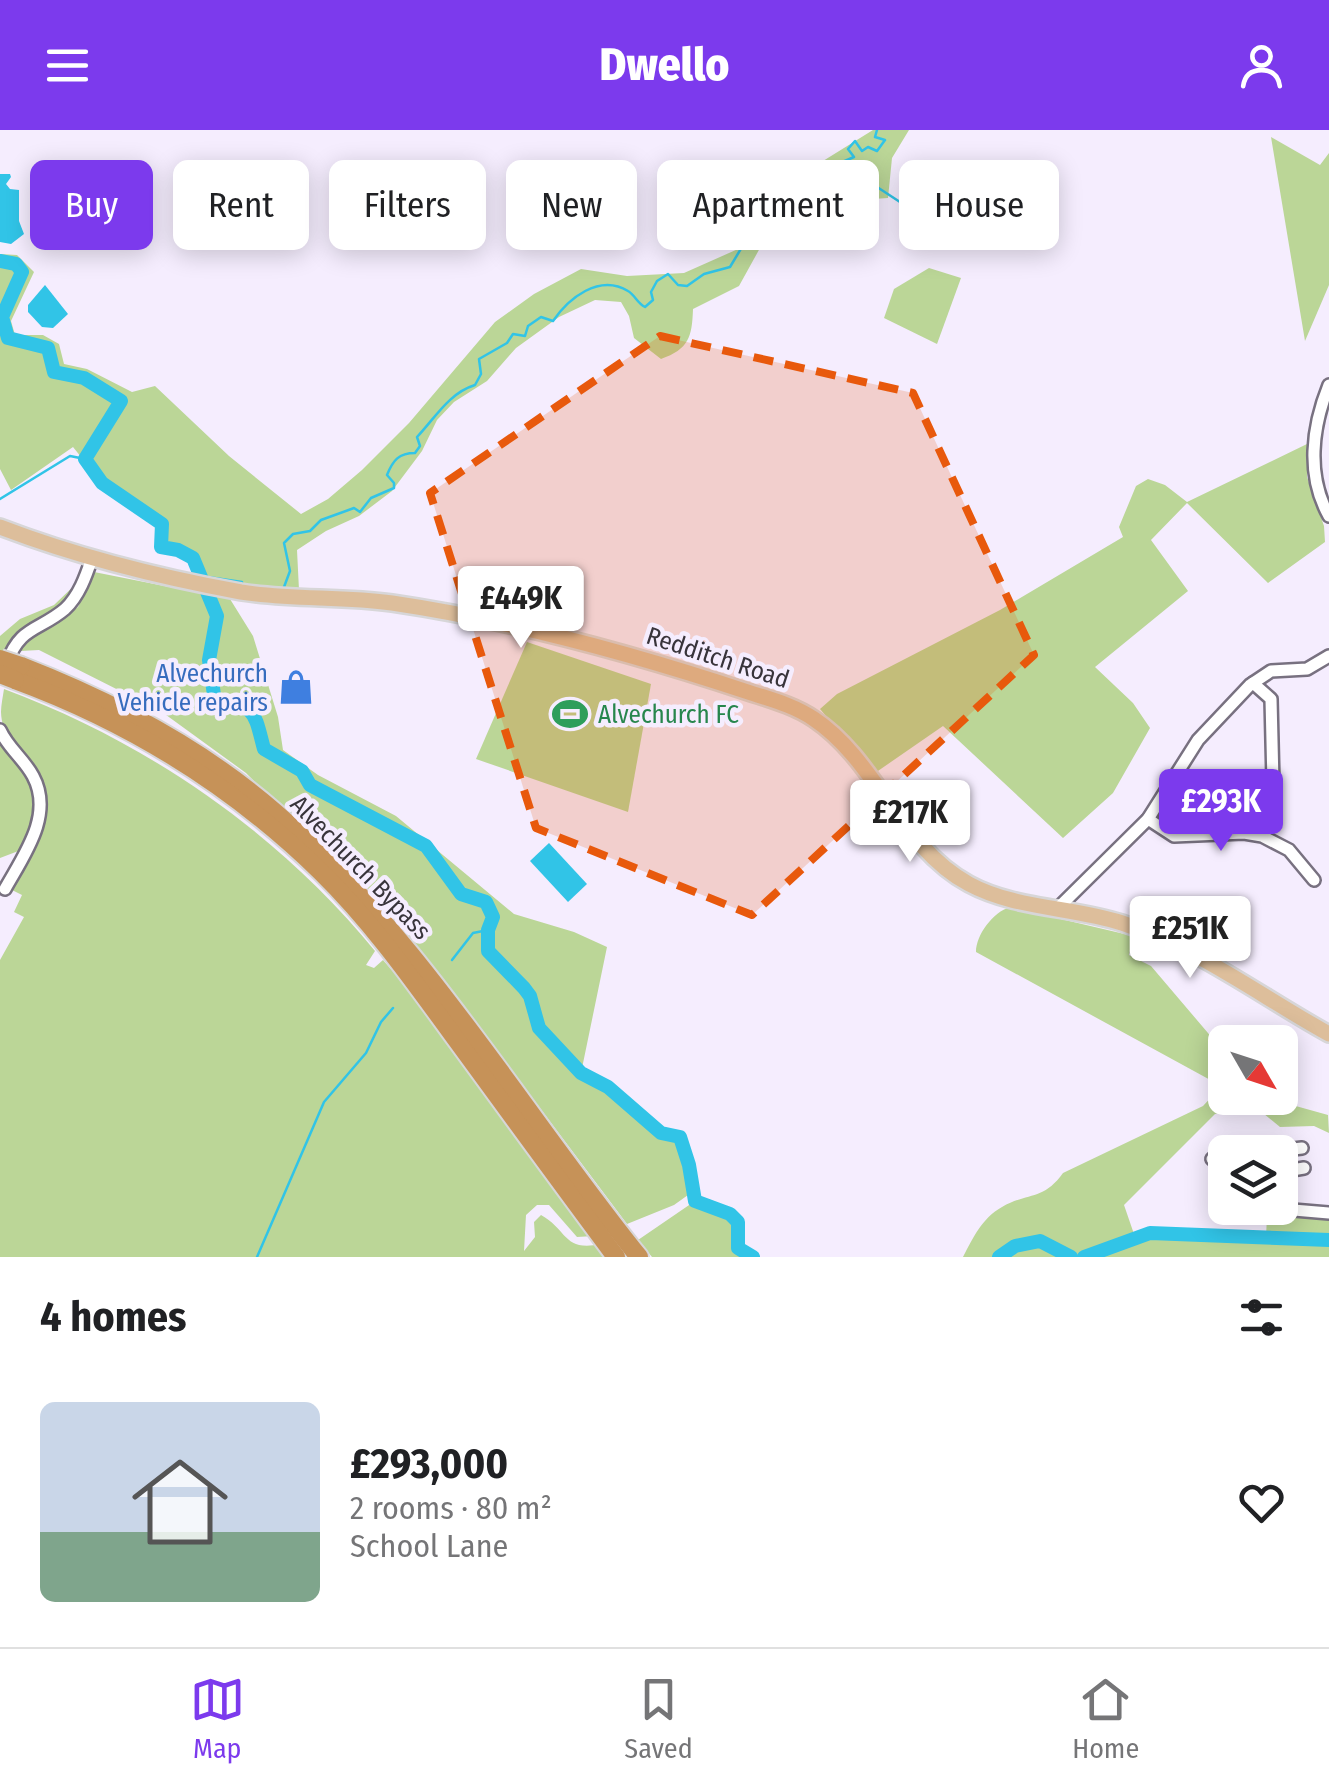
<!DOCTYPE html>
<html lang="en">
<head>
<meta charset="utf-8">
<style>
  body { margin:0; font-family:"Fira Sans Condensed",sans-serif; background:#f2f2f2; color:#202124; height:100vh; display:flex; flex-direction:column; font-size:38px; white-space:nowrap }
  * { box-sizing:border-box; margin:0 }
  p { font-size:32px; color:#757577 }
  .icon { flex:none; width:55px; height:55px; fill:none; stroke:currentColor; stroke-width:2; stroke-linecap:round; stroke-linejoin:round }
  .map { position:relative; height:1127px; overflow:hidden }
  .side { display:flex; flex-direction:column; background:#fff; flex:1 }
  .side>* { flex:none }
  .top-card { position:absolute; left:30px; top:30px; width:1270px; height:90px; display:flex; gap:20px }
  .needle { width:65px; rotate:129deg }
  .fabs { position:absolute; left:1208px; top:895px; display:grid; gap:20px }
  .fabs a { display:grid; place-items:center; width:90px; height:90px; border-radius:15px; background:#fff; box-shadow:0 5px 25px #0003; font-size:50px }
  .price { position:absolute; translate:-50% -85px; padding:0 22px; border-radius:10px; background:#fff; color:#222; font-size:32px; line-height:65px; filter:drop-shadow(0 2px 5px #0008) }
  .price::after { content:''; position:absolute; left:50%; top:60px; width:30px; height:22px; margin-left:-15px; background:inherit; clip-path:polygon(0 0,100% 0,50% 100%) }
  .price.on { background:#7c3aed; color:#fff }
  ul { padding:0; list-style:none }
  li { display:flex; align-items:center; gap:30px; height:250px; padding:0 40px }
  li+li { border-top:2px solid #e0e0e0 }
  li span { display:grid; place-items:center; flex:none; width:280px; height:200px; border-radius:15px; color:#555 }
  li>.icon { margin-inline-start:auto }
  span .icon { width:120px; height:120px; fill:#fffc; stroke-width:1 }
  li b { font-size:42px }
  h2 { display:flex; justify-content:space-between; align-items:center; height:120px; padding:0 40px; font-size:42px }
  .tag { padding:0 35px; border-radius:15px; background:#fff; box-shadow:0 5px 25px #0003; font-size:35px; line-height:90px }
  .tag.on { background:#7c3aed; color:#fff }
  header { display:flex; justify-content:space-between; align-items:center; height:130px; padding:0 40px; background:#7c3aed; color:#fff; font-size:45px; font-weight:800 }
  .tabs { display:flex; justify-content:space-around; align-items:center; height:140px; border-top:2px solid #e0e0e0; background:#fff; font-size:28px; color:#757577 }
  .tabs a { display:grid; justify-items:center; gap:5px }
  .tabs .on { color:#7c3aed }
  .map>svg:first-child { display:block }
  .green { fill:#bbd697 }
  .water { fill:#31c4e7 }
  .lines { fill:none; stroke-linecap:round; stroke-linejoin:round }
  .stream { stroke:#31c4e7; stroke-width:2.5 }
  .river { stroke:#31c4e7; stroke-width:14 }
  .minor-casing { stroke:#787180; stroke-width:16 }
  .major-casing { stroke:#d7d6d8; stroke-width:20 }
  .highway-casing { stroke:#d7d6d8; stroke-width:22 }
  .minor { stroke:#fff; stroke-width:11 }
  .major { stroke:#ddbe9b; stroke-width:15 }
  .highway { stroke:#c69258; stroke-width:18 }
  .highway-bridge-casing { stroke:#d7d6d8; stroke-width:22; stroke-linecap:butt }
  .highway-bridge { stroke:#c69258; stroke-width:18 }
  .marked { fill:#e8590c; fill-opacity:0.2; stroke:#e8590c; stroke-width:8; stroke-dasharray:20 12; stroke-linejoin:round }
  .labels { text-anchor:middle; stroke-width:9; stroke-linejoin:round; paint-order:stroke }
  .street-label { font-size:25px; fill:#38343b; stroke:#f5edfe }
  .shop-label { font-size:25px; fill:#366cbe; stroke:#f5edfe; text-anchor:end }
  .leisure-label { font-size:25px; fill:#27864d; stroke:#f5edfe; text-anchor:start }
</style>
</head>
<body>
<header><svg class="icon" aria-label="menu" viewBox="0 0 24 24"><path d="M4 6h16M4 12h16M4 18h16"/></svg>Dwello<svg class="icon" aria-label="person" viewBox="0 0 24 24"><circle cx="12" cy="8" r="4"/><path d="M4 21q1-7 8-7t8 7"/></svg></header>
<div class="map">
<svg width="1329" height="1127" viewBox="0 0 1329 1127">
  <rect width="100%" height="100%" fill="#f5edfe"/>
  <!-- green -->
  <g class="green">
    <path d="M873,0H909L892,28L888,68L873,69L849,52H828L805,76L783,106L760,118L739,156L693,179C692,207 689,219 661,229L634,208L629,186L621,172L595,170L559,187L516,218L487,251L454,272L437,290L422,321L392,361L359,386L326,401L297,420L299,460H264L201,446C192,426 183,421 161,417L162,394L102,353L73,317L11,360L0,339V124L17,125L34,142L11,191L15,205H43L59,214L64,234L87,239L132,262L155,256L229,326L301,384L328,369L362,340L409,293L495,192L534,164L581,139L627,146L684,143L738,119L753,76L774,53L823,31Z"/>
    <polygon points="1271,7 1320,35 1329,23 1329,155 1305,211"/>
    <polygon points="929,138 961,148 937,214 884,188 894,159"/>
    <polygon points="1307,314 1307,347 1324,396 1325,412 1268,453 1187,373 1151,410 1188,461 1095,537 1133,573 1150,598 1113,663 1063,708 943,596 875,643 820,579 837,564 1000,480 1123,407 1119,397 1136,356 1148,349 1165,355 1187,372"/>
    <polygon points="94,442 230,469 253,506 278,587 283,620 318,645 396,686 514,784 574,802 607,817 581,943 608,957 661,1003 680,1007 695,1060 674,1075 627,1094 443,849 278,675 246,643 162,582 39,520 20,521 30,508 78,477"/>
    <path d="M77,453C71,463 66,474 57,480C36,494 18,498 4,522L0,521V506L20,489L54,475Z"/>
    <polygon points="527,512 651,554 628,682 476,629"/>
    <path d="M4,559C147,612 279,703 375,821L366,835L374,838L383,830L396,845L594,1106L577,1107L549,1075H537L526,1085L524,1121L535,1107L534,1092L541,1085C568,1100 563,1122 601,1114L611,1127H0V830L24,787L14,782L22,765L10,759C20,738 40,712 44,688C54,632 2,625 1,582C1,575 3,566 4,559Z"/>
    <path d="M0,606C32,650 47,668 21,720L0,728Z"/>
    <path d="M1010,777L1133,806L1129,825L1151,836L1225,923V968L1280,967L1285,973L1328,985L1329,1003L1314,996L1280,997L1252,974L1215,984L1124,1075L1135,1107L1150,1103L1266,1107L1267,1086L1329,1089V1127H963C973,1108 982,1088 1002,1077C1028,1062 1043,1071 1063,1043L1203,976L1217,961L1214,952L976,822C976,805 993,782 1010,777Z"/>
    <polygon points="695,1071 730,1084 738,1092 738,1118 753,1127 652,1127 638,1110"/>
  </g>
  <!-- water -->
  <g class="water">
    <polygon points="0,44 10,44 11,47 6,54 10,59 19,60 19,91 24,104 11,114 0,112"/>
    <polygon points="45,155 68,184 53,198 42,197 28,182 28,175"/>
    <polygon points="549,713 587,754 568,772 530,731"/>
  </g>
  <g class="lines">
    <!-- stream -->
    <g class="stream">
      <polyline points="842,34 903,74"/>
      <polyline points="0,369 70,326 85,329"/>
      <polyline points="201,446 242,452"/>
      <path d="M284,457L290,441L284,413L293,404L310,401L321,390L354,378L360,382L371,368L394,358V353L387,345C393,330 399,323 415,323L420,316L417,307C435,288 449,263 475,255L481,244L479,229L507,213L513,204L525,206L528,196L541,187L553,191C568,169 599,143 628,161C635,165 637,173 645,177L653,170L651,162L657,151L668,144L678,155L687,156L704,144L730,137L763,82L761,73L764,70L772,75L779,63L782,73H788L792,67L789,52L805,42L817,43L854,27L848,19L855,11L862,21L868,17L877,21L885,10L875,7L877,0"/>
      <polyline points="452,830 473,803 488,800"/>
      <polyline points="257,1127 324,972 366,923 381,892 393,878"/>
    </g>
    <!-- river -->
    <g class="river">
      <path d="M0,131L16,134L22,142L2,187L8,208L48,218L54,242L84,248L121,271L85,329L102,353L162,394L161,417L178,420L193,428L217,486L209,530L215,572C256,575 254,581 264,619L302,641L310,655L426,716L461,764L486,772L493,787L488,800V821L524,858L530,866L539,898L581,943L608,957L661,1003L680,1007L689,1035L695,1071L730,1084L738,1092V1118L753,1127"/>
      <polyline points="999,1127 1015,1116 1040,1111 1071,1127"/>
      <polyline points="1084,1127 1150,1103 1329,1110"/>
    </g>
    <defs>
      <g id="minor">
        <path d="M1329,255C1312,297 1306,345 1329,386"/>
        <path d="M7,533C20,496 39,501 65,479C79,466 86,446 92,428"/>
        <polyline points="1253,553 1271,569 1273,653"/>
        <path d="M0,600C8,618 24,629 33,646C54,685 24,725 5,759"/>
        <polyline points="1148,689 1174,706 1244,703 1262,706 1289,720 1314,750"/>
        <polyline points="1057,779 1148,689 1198,610 1250,555 1271,541 1307,539 1329,526"/>
        <polyline points="1267,1022 1302,1018"/>
        <polyline points="1212,1029 1225,1027"/>
        <polyline points="1280,1042 1304,1038"/>
        <polyline points="1221,1055 1225,1054"/>
        <polyline points="1269,1078 1329,1083"/>
      </g>
      <path id="major" d="M0,397C78,427 159,447 241,462C291,470 342,466 392,473C514,491 634,524 751,563C773,570 795,576 814,589C877,631 900,717 969,754C1015,779 1073,777 1122,793C1196,817 1262,867 1329,904"/>
      <g id="highway">
        <path d="M21,536C111,571 203,619 276,683C421,809 519,978 639,1127"/>
        <path d="M15,550C129,592 234,657 321,742C370,790 410,846 450,901C505,976 560,1052 616,1127"/>
      </g>
    </defs>
    <!-- minor casing -->
    <use href="#minor" class="minor-casing"/>
    <!-- major casing -->
    <use href="#major" class="major-casing"/>
    <!-- highway casing -->
    <use href="#highway" class="highway-casing"/>
    <!-- minor -->
    <use href="#minor" class="minor"/>
    <!-- major -->
    <use href="#major" class="major"/>
    <!-- highway -->
    <use href="#highway" class="highway"/>
    <defs>
      <g id="highway-bridge">
        <polyline points="0,529 21,536"/>
        <polyline points="0,544 15,550"/>
      </g>
    </defs>
    <!-- highway-bridge casing -->
    <use href="#highway-bridge" class="highway-bridge-casing"/>
    <!-- highway-bridge -->
    <use href="#highway-bridge" class="highway-bridge"/>
  </g>
  <!-- marked area -->
  <path class="marked" d="M660,206L913,263L1034,525L752,785L536,698L430,363Z"/>
  <!-- icons -->
  <defs>
    <symbol id="shop-bare" viewBox="-9 -9 18 18"><path d="M-5-2.5h2.3a2.7 3.5 0 0 1 5.4 0H5L5.5 6h-11ZM-1.5-2.5h3a1.5 2.3 0 0 0-3 0Z" fill="#3f7fe0" stroke="#f5edfe" stroke-width="2.5" paint-order="stroke"/></symbol>
    <symbol id="stadium-bare" viewBox="-9 -9 18 18"><path d="M0-5a6.5 5 0 1 0 0 10a6.5 5 0 1 0 0-10ZM-3.5-1.8h7v3.6h-7Z" fill="#2e9e5b" stroke="#f5edfe" stroke-width="2.5" paint-order="stroke"/></symbol>
  </defs>
  <g fill-rule="evenodd">
    <use href="#shop-bare" x="271" y="532" width="50" height="50"/>
    <use href="#stadium-bare" x="545" y="559" width="50" height="50"/>
  </g>
  <g class="labels">
    <!-- street labels -->
    <g class="street-label">
      <text transform="translate(718 527) rotate(18)" y="9">Redditch Road</text>
      <text transform="translate(361 737) rotate(46)" y="9">Alvechurch Bypass</text>
    </g>
    <!-- shop labels -->
    <g class="shop-label">
      <text x="268" y="552">Alvechurch<tspan x="268" dy="29">Vehicle repairs</tspan></text>
    </g>
    <!-- leisure labels -->
    <g class="leisure-label">
      <text x="598" y="593">Alvechurch FC</text>
    </g>
  </g>
</svg>
<div class="fabs">
<a><svg class="needle" viewBox="-14 -14 28 28"><path d="M0-13l5 13h-10z" fill="#e53935"/><path d="M0 13l5-13h-10z" fill="#757577"/></svg></a>
<a><svg class="icon" aria-label="layers" viewBox="0 0 24 24"><path d="M12 4l9 5-9 5-9-5zM3 14l9 5 9-5"/></svg></a>
</div>
<b class="price" style="left:521px;top:521px">£449K</b>
<b class="price on" style="left:1221px;top:724px">£293K</b>
<b class="price" style="left:910px;top:735px">£217K</b>
<b class="price" style="left:1190px;top:851px">£251K</b>
<div class="top-card">
<a class="tag on">Buy</a>
<a class="tag">Rent</a>
<a class="tag">Filters</a>
<a class="tag">New</a>
<a class="tag">Apartment</a>
<a class="tag">House</a>
</div>
</div>
<section class="side">
<h2>4 homes<svg class="icon" aria-label="filters" viewBox="0 0 24 24"><path d="M4 7h16M4 17h16"/><circle cx="9" cy="7" r="2"/><circle cx="15" cy="17" r="2"/></svg></h2>
<ul>
<li><span style="background:linear-gradient(#c9d6e8 65%,#7fa58c 0)"><svg class="icon" aria-label="home" viewBox="0 0 24 24"><path d="M3 11l9-7 9 7M6 9v11h12V9"/></svg></span><div><b>£293,000</b><p>2 rooms · 80 m²</p><p>School Lane</p></div><svg class="icon" aria-label="heart" viewBox="0 0 24 24"><path d="M12 20l-8-8c-3-5 5-10 8-4 3-6 11-1 8 4z"/></svg></li>
</ul>
</section>
<nav class="tabs">
<a class="on"><svg class="icon" aria-label="map" viewBox="0 0 24 24"><path d="M3 6l6-2 6 2 6-2v14l-6 2-6-2-6 2zM9 4v14M15 6v14"/></svg>Map</a>
<a><svg class="icon" aria-label="saved" viewBox="0 0 24 24"><path d="M7 4h10v16l-5-4-5 4z"/></svg>Saved</a>
<a><svg class="icon" aria-label="home" viewBox="0 0 24 24"><path d="M3 11l9-7 9 7M6 9v11h12V9"/></svg>Home</a>
</nav>
</body>
</html>
